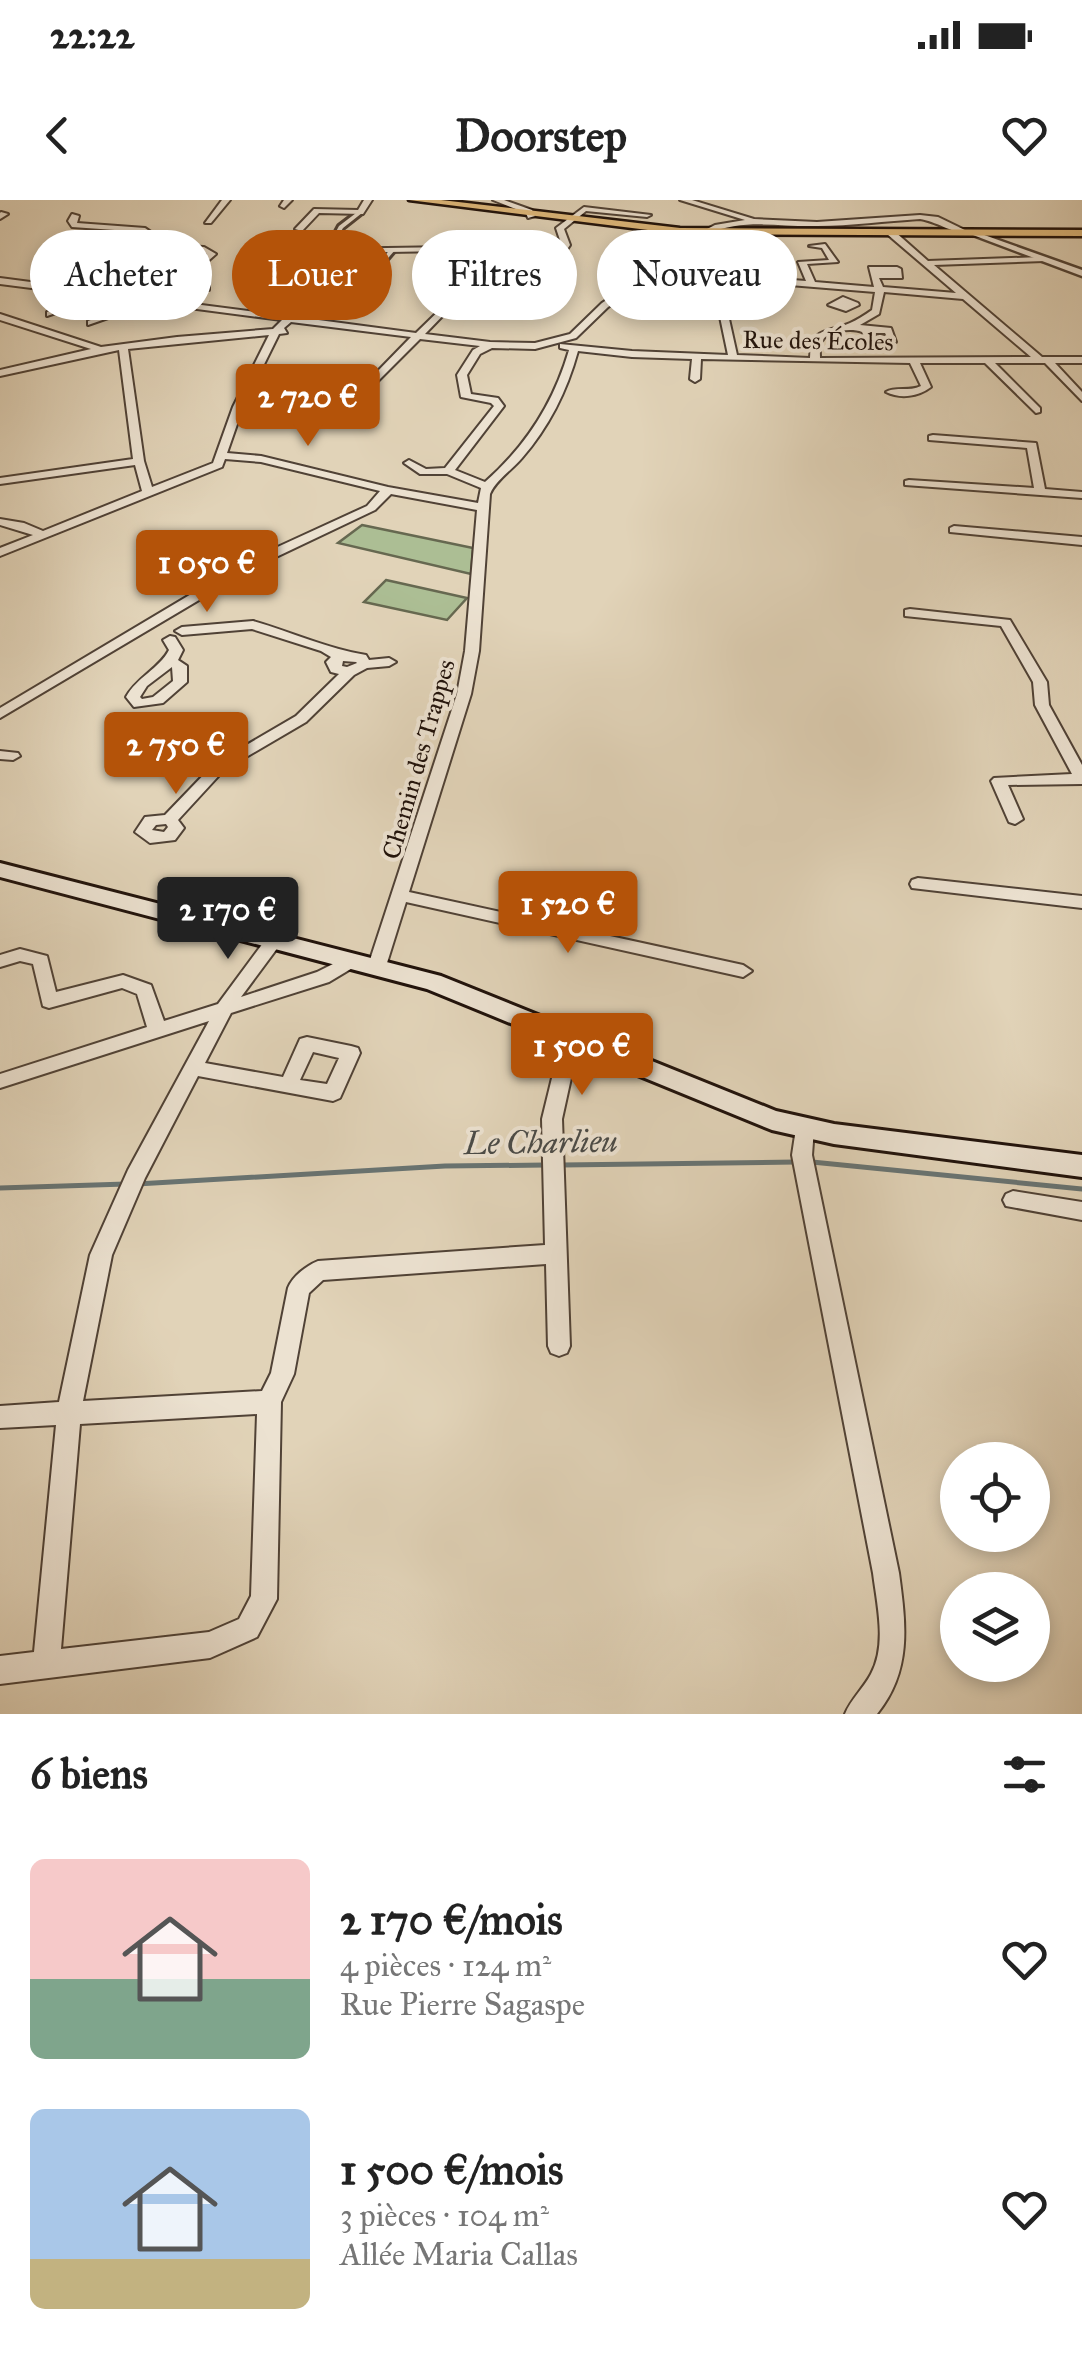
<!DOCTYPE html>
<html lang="fr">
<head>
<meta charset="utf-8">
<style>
  body { margin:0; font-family:"IM FELL Great Primer",serif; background:#f6f6f6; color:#222; height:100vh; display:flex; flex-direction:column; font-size:38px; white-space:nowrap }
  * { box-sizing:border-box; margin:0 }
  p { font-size:32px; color:#767676 }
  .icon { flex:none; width:55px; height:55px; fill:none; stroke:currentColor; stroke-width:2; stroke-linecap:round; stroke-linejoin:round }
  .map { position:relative; height:1514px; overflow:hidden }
  .details { display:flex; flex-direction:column; background:#fff; flex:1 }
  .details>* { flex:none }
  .guide { position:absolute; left:30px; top:30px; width:1022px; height:90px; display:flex; gap:20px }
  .controls { position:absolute; left:940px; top:1242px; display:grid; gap:20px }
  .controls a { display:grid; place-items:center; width:110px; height:110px; border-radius:50%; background:#fff; box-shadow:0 5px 15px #0003; font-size:50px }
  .price { position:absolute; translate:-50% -85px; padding:0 22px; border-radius:10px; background:#b45309; color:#fff; font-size:32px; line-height:65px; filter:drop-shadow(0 2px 5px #0008) }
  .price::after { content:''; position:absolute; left:50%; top:60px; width:30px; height:22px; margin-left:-15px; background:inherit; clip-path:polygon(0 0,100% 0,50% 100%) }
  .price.selected { background:#222; color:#fff }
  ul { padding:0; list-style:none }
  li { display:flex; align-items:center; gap:30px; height:250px; padding:0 30px }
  li span { display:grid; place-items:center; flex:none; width:280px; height:200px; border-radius:15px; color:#555 }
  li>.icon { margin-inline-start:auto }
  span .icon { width:120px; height:120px; fill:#fffc; stroke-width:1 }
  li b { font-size:42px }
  h2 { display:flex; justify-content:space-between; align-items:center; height:120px; padding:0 30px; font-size:42px }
  .chip { padding:0 35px; border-radius:45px; background:#fff; box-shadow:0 5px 15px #0003; font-size:35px; line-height:90px }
  .chip.selected { background:#b45309; color:#fff }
  .status { display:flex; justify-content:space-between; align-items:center; height:70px; padding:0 50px; background:#fff; direction:ltr }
  .status svg { height:28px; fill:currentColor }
  header { display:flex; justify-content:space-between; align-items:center; height:130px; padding:0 30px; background:#fff; font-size:45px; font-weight:700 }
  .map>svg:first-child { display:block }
  .green { fill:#acbe94; stroke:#666850; stroke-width:2.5 }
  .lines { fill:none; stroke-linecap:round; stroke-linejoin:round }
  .stream { stroke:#687473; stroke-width:5 }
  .pedestrian-casing { stroke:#504236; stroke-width:6 }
  .minor-casing { stroke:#504236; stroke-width:4 }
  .tertiary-casing { stroke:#504236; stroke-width:5 }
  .secondary-casing { stroke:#20120b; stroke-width:6 }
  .primary-casing { stroke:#20120b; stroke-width:5 }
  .pedestrian { fill:#ece2d1; fill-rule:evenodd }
  .minor { fill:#ece2d1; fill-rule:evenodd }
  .tertiary { fill:#ece2d1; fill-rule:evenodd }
  .secondary { fill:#ece2d1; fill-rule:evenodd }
  .primary { fill:#e0ba7c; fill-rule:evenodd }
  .labels { text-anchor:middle; stroke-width:8; stroke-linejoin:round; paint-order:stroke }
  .far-street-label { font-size:25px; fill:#20120b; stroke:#ece2d1 }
  .water-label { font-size:32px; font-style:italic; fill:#4a4b48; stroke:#ece2d1 }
</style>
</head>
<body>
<div class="status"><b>22:22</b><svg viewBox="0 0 49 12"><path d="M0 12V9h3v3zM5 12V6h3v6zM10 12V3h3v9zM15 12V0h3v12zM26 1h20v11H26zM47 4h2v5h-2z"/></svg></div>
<header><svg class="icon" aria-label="back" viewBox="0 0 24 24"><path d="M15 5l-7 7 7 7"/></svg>Doorstep<svg class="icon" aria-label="heart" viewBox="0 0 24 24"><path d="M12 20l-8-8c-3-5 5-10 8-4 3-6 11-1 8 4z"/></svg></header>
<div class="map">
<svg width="1082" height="1514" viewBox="0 0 1082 1514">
  <rect width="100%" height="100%" fill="#e1d3b8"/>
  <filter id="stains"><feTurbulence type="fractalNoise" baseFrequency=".002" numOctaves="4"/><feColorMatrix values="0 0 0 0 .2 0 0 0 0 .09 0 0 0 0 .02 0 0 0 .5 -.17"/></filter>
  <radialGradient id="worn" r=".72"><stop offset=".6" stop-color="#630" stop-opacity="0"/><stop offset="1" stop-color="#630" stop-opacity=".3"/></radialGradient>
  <!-- green -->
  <g class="green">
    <polygon points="362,325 473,348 471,374 338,343"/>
    <polygon points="386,380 467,398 447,420 364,402"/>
  </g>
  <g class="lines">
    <!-- stream -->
    <g class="stream">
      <polyline points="812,962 1082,989"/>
      <polyline points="562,965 796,962"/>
      <polyline points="137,984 445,966 546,965"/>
      <polyline points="0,988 126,984"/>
    </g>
    <defs>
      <g id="pedestrian">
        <polygon points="360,10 362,13 343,28 329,52 325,52 339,26"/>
        <polygon points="390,49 395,50 383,64 379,64"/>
      </g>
      <g id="minor">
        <polygon points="222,0 230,0 211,23 205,23"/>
        <polygon points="284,0 292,0 284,8 280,6"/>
        <polygon points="364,0 372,0 363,14 319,13 302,31 295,29 314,9 358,10"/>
        <polygon points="493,0 504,0 532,10 535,16 528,18 526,13"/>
        <path d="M680,0H692L754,19L817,22L920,15L938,17L971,33C957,36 936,21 920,19C886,21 851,26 817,26C779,27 743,18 708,34L705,30L715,25L745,20Z"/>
        <polygon points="584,7 651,15 647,17 586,11 564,29 570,45 555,67 551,65 561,48 537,48 518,73 514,71 529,49 457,51 453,49 561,43 556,28"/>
        <polygon points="1,12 8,14 0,19 0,13"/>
        <path d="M72,14L79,16L77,23L145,28L161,39L158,45L204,47L216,54L183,83L209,86V90L172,85L207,54L202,51L152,49L93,91L287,116L303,101L247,94L251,91L308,96L325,80L328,71L294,68L319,65L324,49L450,47L447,51L330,53L327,65L335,68V72H378L377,63L381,61L385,63L387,74L383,76L334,77L317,97L358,100L364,96L368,99L360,106L312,102L296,117L416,133L452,98L455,103L425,134L490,142L535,143L570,134L602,103L657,67L680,29L684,31L662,70L700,73L717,53L721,55L708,74L806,81L798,62L829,60L822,48L809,46L825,44L838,62L807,64L815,82L874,87L869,67H897L901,69L902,78H879L883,87L956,93L887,34V30H893L928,61L1041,57L1044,61L934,65L1042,157H1082V163H1055L1082,192V201L1045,163H995L1040,208V212L1036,213L985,163H920L931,187C918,197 900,199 886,192C896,186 909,192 921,186L910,163L701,159L700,179L695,182L690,179L692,159L632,157L578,151C567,191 549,227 522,258C512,270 496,280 490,294L479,451L471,494L409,692L743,765L752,771L743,777L406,702L386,766L377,772L368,766L457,494L465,451L477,310L391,294L375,310L253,368L0,518V508L245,362L367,306L380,291L261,262L225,259L222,267L0,356V348L33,335L0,325V319L24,323L43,331L142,291L135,265L0,284V278L133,259L119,150L0,176V170L91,149L0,120V114L101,147L177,137L273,129L282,120L151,103L88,125V121L141,102L103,97L47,116V112L94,96L0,84V78L84,89L153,41L143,32L72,27L68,21ZM656,75L698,78L690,105L719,112L728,155L632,151L560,144V148L569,150C554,202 527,245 485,282L455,270L504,206L498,198L471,194L467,175L480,154L492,148L535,149L576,138L608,107ZM706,78L875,92L872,110C865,115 857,120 850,123C827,133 811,126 810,158L737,155L727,110L761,112L766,104L712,97L709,102L757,106L699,103ZM884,92L963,99L1031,157L820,158C820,153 819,145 822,141C828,130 852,128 862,132L867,142H896L891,128L860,125L879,114ZM291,122L411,137L338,212L337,214L342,217L420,139L480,146L473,150L457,175L461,197L491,203L494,206L445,268L426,269L409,260L404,263L420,274H447L481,288L478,303L388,287L261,256L227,253L243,207L279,134L287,133L284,128ZM872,133H885L887,137H873ZM269,135L233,207L213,263L152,287L144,261L128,149Z"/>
        <polygon points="843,97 858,103 859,105 846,111 828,105"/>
        <polygon points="933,235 1036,243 1045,289 1082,292 1082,298 905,285 905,281 909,280 1034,288 1027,248 929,240 929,236"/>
        <polygon points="954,326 1082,337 1082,345 950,332 950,328"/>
        <polygon points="910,409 1010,420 1047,482 1049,505 1082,565 1082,584 1008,585 1023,619 1015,624 1009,622 991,581 994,578 1072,574 1035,505 1033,482 1001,426 905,416 905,410"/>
        <path d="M253,421C291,432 328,449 366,455L369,460L389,458L396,462L389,466L367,468L354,475L306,522L224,570L178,620L184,628L175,640L150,643L135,632L145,617L165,615L214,564L296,516L339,474L331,472L326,462L331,457L321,451L252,429L182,435L175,431L182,427ZM343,461L356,462L357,463L347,467L342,466ZM166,624L168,627L164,632L152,630L156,625Z"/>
        <path d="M170,436L175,437L183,450L178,460L187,466V482L163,503L134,507L126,497C137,477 159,469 169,450L163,440ZM172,467L173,481L153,497L142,499L140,497L147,486Z"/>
        <polygon points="0,551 18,553 20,556 13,560 0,559"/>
        <polygon points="918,678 1082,696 1082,708 912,688 910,684 912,680"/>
        <path d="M275,733L284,739L241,797L317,772L353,754L362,760L359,764L329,782L231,813L205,863L283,877L300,839L307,837L351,846L358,848L360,853L340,898L333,901L198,876L145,978L112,1055L83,1201L262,1191L271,1173L288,1088C293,1076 306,1066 318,1061L545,1045L542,919L562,837L564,832H578L580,837L562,919L570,1146L567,1153L559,1156L551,1153L548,1146L546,1064L323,1080L309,1093L294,1174L281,1202L277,1399L257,1437L210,1458L0,1484V1456L34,1452L56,1225L0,1228V1206L59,1202L90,1055L128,970L209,821L0,888V874L147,827L137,794L122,788L49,808L43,806L33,764L20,761L0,767V755L20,749L47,756L56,792L123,775L151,785L164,821L218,804L269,735ZM313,852L339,858L327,884L300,880ZM257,1214L251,1396L239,1419L209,1432L61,1449L80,1224Z"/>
        <path d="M804,920L811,922L814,928L812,955L899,1373C906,1425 912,1471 877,1514H845C851,1499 863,1489 871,1474C887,1445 877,1405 873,1373L792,955L797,922Z"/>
        <polygon points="1013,991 1082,1002 1082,1020 1006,1006 1003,1000 1006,994"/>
      </g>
      <polygon id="tertiary" points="973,31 1082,70 1082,76 973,35"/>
      <polygon id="secondary" points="0,663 441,776 776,911 834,924 1082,955 1082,977 834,944 772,930 427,789 0,677"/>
      <polygon id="primary" points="409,0 441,0 680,28 1082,30 1082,36 680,34"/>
    </defs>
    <!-- pedestrian casing -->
    <use href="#pedestrian" class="pedestrian-casing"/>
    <!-- minor casing -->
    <use href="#minor" class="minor-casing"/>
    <!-- tertiary casing -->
    <use href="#tertiary" class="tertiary-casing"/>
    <!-- secondary casing -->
    <use href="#secondary" class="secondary-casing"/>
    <!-- primary casing -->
    <use href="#primary" class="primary-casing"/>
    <!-- pedestrian -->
    <use href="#pedestrian" class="pedestrian"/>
    <!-- minor -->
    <use href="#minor" class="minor"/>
    <!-- tertiary -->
    <use href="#tertiary" class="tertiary"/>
    <!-- secondary -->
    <use href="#secondary" class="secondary"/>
    <!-- primary -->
    <use href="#primary" class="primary"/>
  </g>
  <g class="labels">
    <!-- far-street labels -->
    <g class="far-street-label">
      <text transform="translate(818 140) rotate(1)" y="9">Rue des Écoles</text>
      <text transform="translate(418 559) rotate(-74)" y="9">Chemin des Trappes</text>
    </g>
    <!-- water labels -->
    <g class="water-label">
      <text transform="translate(541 942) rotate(-1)" y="11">Le Charlieu</text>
    </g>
  </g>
  <rect width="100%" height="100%" filter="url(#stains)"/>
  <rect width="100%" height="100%" fill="url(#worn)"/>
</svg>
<div class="controls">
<a><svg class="icon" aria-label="locate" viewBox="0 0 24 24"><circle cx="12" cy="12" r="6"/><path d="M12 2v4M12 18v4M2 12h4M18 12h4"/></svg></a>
<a><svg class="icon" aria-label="layers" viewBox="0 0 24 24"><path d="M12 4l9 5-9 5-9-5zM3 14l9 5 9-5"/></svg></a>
</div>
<b class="price" style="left:308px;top:249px">2 720 €</b>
<b class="price" style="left:207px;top:415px">1 050 €</b>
<b class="price" style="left:176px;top:597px">2 750 €</b>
<b class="price" style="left:568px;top:756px">1 520 €</b>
<b class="price selected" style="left:228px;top:762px">2 170 €</b>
<b class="price" style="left:582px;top:898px">1 500 €</b>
<div class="guide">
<a class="chip">Acheter</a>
<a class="chip selected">Louer</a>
<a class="chip">Filtres</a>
<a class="chip">Nouveau</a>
</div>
</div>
<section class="details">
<h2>6 biens<svg class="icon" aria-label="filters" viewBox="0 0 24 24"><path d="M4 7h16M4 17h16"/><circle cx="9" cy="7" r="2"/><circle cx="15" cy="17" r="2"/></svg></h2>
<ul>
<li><span style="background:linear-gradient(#f6c9c9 60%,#7fa58c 0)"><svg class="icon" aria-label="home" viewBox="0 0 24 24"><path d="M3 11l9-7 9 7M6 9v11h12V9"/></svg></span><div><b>2 170 €/mois</b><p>4 pièces · 124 m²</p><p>Rue Pierre Sagaspe</p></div><svg class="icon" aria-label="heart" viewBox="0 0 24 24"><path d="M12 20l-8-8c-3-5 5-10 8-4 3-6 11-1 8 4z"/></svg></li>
<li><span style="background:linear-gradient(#a9c7e8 75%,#c2b280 0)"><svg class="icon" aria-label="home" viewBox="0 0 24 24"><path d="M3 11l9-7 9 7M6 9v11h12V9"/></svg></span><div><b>1 500 €/mois</b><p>3 pièces · 104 m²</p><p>Allée Maria Callas</p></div><svg class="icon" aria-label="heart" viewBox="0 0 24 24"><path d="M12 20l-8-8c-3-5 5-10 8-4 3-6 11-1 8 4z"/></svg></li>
</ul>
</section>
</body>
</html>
